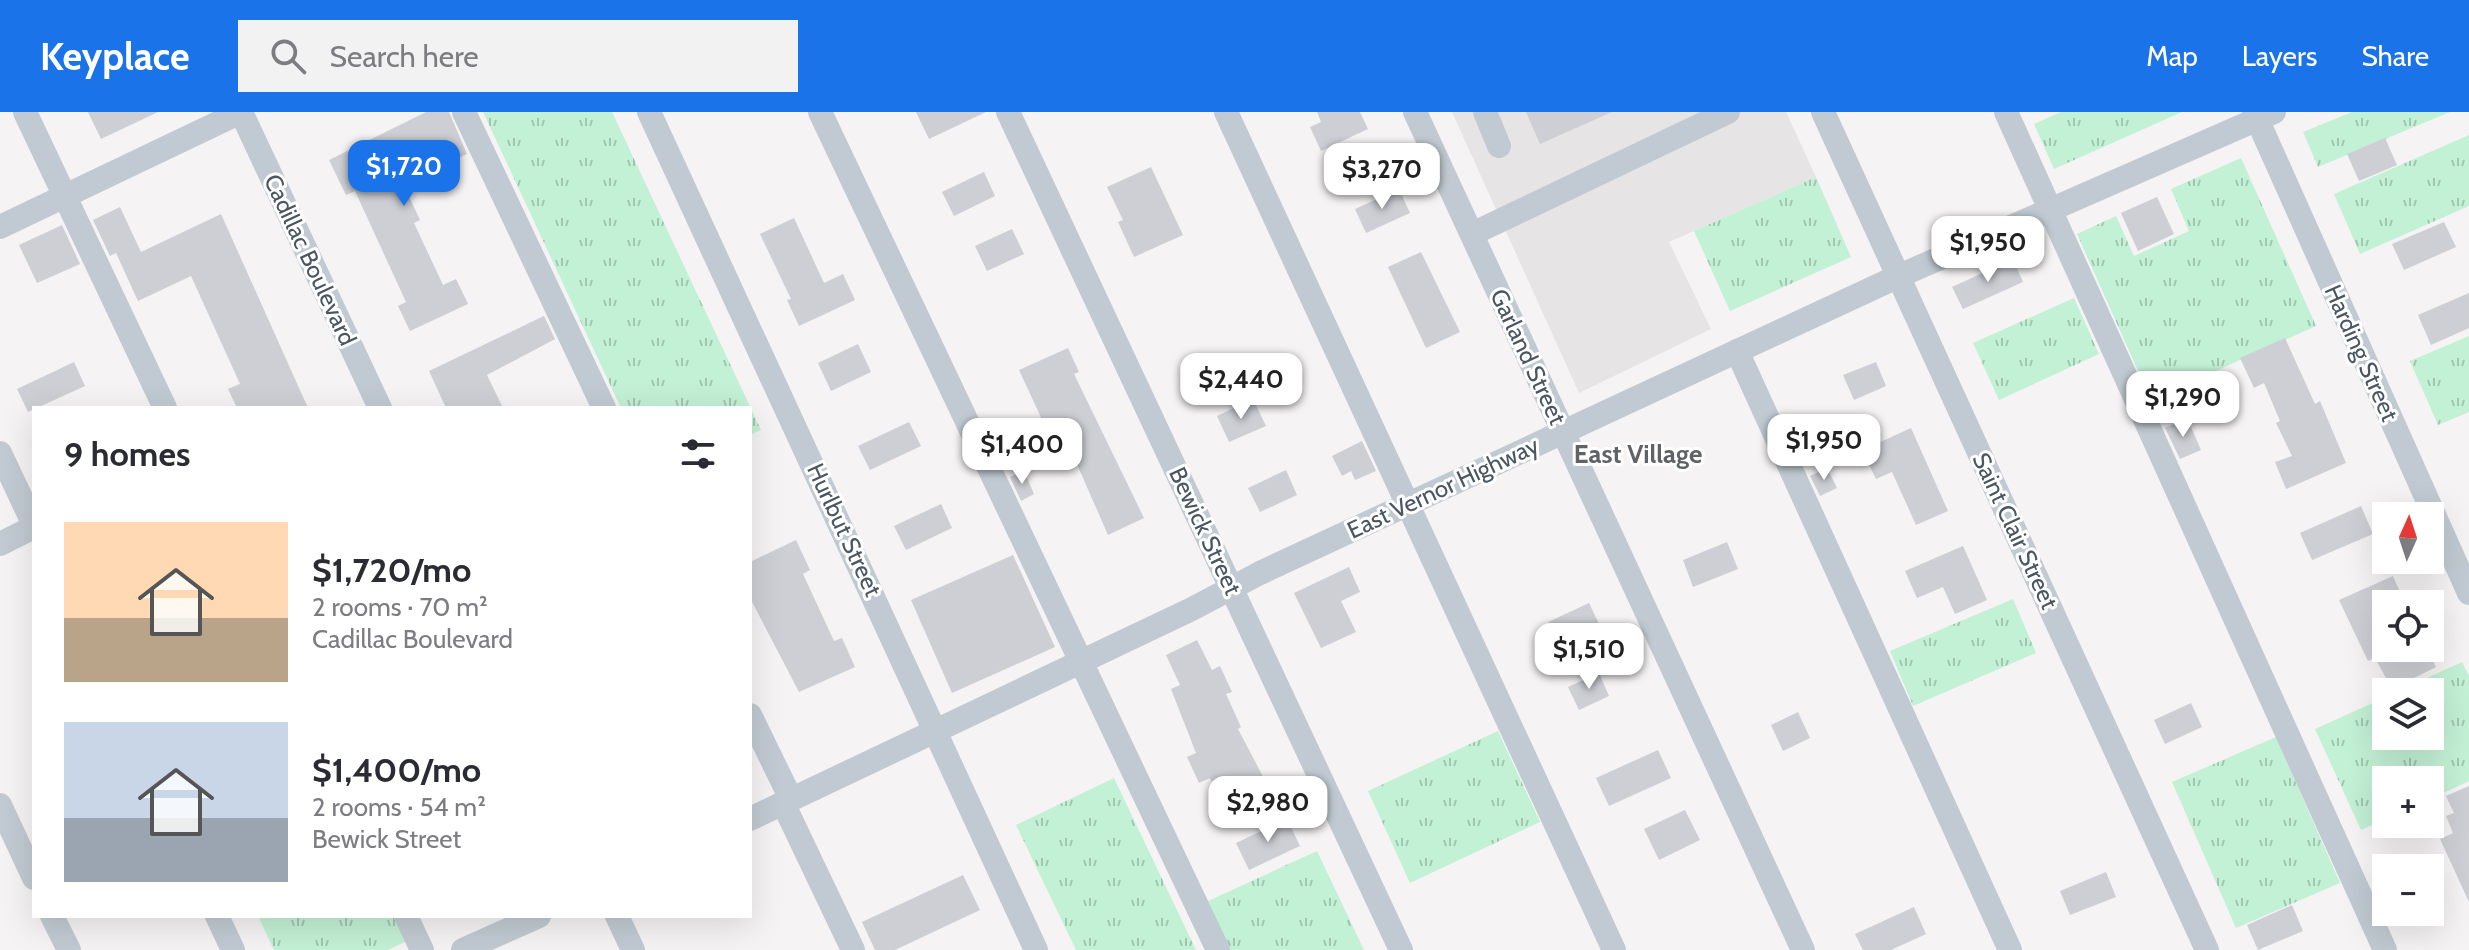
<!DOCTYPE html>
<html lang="en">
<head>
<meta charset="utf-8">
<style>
  body { margin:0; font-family:Cabin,sans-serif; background:#f2f2f3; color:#2b2b33; height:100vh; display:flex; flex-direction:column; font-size:30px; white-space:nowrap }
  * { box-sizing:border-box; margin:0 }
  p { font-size:26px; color:#7c7c81 }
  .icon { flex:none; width:44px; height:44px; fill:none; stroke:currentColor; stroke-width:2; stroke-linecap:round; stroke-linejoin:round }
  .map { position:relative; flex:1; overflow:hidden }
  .sheet { position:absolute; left:32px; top:294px; width:720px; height:512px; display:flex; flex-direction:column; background:#fff; border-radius:0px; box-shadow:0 8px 32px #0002 }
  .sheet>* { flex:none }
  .needle { width:52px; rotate:3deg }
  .buttons { position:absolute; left:2372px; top:390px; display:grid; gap:16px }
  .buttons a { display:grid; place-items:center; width:72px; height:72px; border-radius:0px; background:#fff; box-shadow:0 8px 32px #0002; font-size:40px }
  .price { position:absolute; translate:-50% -68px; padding:0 18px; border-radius:16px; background:#fff; color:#222; font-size:26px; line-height:52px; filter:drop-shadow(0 2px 4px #0008) }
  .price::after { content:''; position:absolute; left:50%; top:48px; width:24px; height:18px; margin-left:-12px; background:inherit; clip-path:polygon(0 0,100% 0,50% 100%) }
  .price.current { background:#1a73e8; color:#fff }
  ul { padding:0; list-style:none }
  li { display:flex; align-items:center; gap:24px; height:200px; padding:0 32px }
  li span { display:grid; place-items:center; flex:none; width:224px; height:160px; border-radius:0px; color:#555 }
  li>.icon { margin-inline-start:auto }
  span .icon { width:96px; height:96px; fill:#fffc; stroke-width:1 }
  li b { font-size:34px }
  h2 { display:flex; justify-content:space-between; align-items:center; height:96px; padding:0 32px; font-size:34px }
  header { display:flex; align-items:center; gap:48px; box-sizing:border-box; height:112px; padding:0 40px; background:#1a73e8; color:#fff }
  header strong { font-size:38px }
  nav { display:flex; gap:44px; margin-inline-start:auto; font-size:28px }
  .search { width:560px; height:72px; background:#f2f2f3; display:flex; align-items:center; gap:20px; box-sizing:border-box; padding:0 28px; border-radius:0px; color:#7c7c81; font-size:30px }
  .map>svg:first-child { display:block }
  .education { fill:#e6e4e5 }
  .grass { fill:url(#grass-tufts) }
  .building { fill:#cdcfd5 }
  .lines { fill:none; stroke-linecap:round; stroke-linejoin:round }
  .minor { stroke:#c1cad2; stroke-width:24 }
  .labels { text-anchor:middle; stroke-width:6; stroke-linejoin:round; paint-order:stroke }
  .street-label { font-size:24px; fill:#4a5661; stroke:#fff }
  .neighbourhood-label { font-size:26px; font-weight:bold; fill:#5f6368; stroke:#fff }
</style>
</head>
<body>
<header>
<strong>Keyplace</strong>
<div class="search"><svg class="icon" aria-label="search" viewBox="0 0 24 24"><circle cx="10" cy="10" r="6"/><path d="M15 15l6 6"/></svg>Search here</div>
<nav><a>Map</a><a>Layers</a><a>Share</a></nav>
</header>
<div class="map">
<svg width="2469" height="838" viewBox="0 0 2469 838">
  <defs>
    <pattern id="grass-tufts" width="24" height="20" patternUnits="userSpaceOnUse" patternTransform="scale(2)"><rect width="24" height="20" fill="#c3f1d5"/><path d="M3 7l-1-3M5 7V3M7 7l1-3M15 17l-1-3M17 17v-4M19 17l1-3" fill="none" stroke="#a0c6b0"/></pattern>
  </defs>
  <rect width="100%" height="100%" fill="#f5f3f3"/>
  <!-- education -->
  <polygon class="education" points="1452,0 1786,0 1816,65 1669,130 1711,217 1579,281"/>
  <!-- grass -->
  <g class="grass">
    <polygon points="483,0 612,0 761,318 750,323 750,296 621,296"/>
    <polygon points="2061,0 2182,0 2054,57 2034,12"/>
    <polygon points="2352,0 2450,0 2318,55 2303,20"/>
    <polygon points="2469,23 2469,94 2360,142 2334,82"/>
    <polygon points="2241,46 2316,214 2151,288 2077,122 2116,104 2134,144 2189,119 2171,77"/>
    <polygon points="1816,65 1851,145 1730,199 1694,119"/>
    <polygon points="2074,186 2099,242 1999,288 1973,231"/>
    <polygon points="2469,224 2469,300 2438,313 2410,249"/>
    <polygon points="2013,487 2036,541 1913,594 1890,539"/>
    <polygon points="2462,550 2469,564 2469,669 2430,687 2430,668 2386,668 2386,707 2361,718 2315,617 2386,585 2386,624 2430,624 2430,580 2396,580"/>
    <polygon points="1498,619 1540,710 1410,771 1368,679"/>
    <polygon points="2276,625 2340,771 2236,816 2172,670"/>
    <polygon points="1114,666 1196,838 1076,838 1016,713"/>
    <polygon points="1317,739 1364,838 1228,838 1206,790"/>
    <polygon points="258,804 393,804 405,830 388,838 274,838"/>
  </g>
  <!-- building -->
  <g class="building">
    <polygon points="88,0 158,0 101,27"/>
    <polygon points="426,0 449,0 467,42 437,56 431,43 397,59 420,108 414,111 443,173 456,167 468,192 410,219 398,194 406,190 355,79 346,83 329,48"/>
    <polygon points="916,0 986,0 929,27"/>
    <polygon points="1317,0 1360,0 1368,17 1321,39 1310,15 1321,10"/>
    <polygon points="1526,0 1612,0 1540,32"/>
    <polygon points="2385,26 2397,53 2359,69 2347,42"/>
    <polygon points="1151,55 1183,123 1134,145 1118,110 1123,108 1107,75"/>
    <polygon points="984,60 995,84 954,104 942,80"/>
    <polygon points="1399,77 1410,101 1366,121 1355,97"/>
    <polygon points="2157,85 2174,122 2138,139 2121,101"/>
    <polygon points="120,95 141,140 221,102 308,296 237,296 228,277 240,272 191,164 138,189 116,141 110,144 93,108"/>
    <polygon points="794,106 824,171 843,162 855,188 799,214 787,188 791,187 760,122"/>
    <polygon points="2444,110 2456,135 2404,158 2392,132"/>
    <polygon points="62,113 80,152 37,171 19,133"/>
    <polygon points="1012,117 1024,142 987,159 975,134"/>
    <polygon points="1421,140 1460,220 1426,236 1388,155"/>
    <polygon points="2013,147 2023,170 1963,197 1952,175"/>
    <polygon points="2469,181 2469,216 2431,233 2418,203"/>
    <polygon points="544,204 555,227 487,263 503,296 446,296 429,259"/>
    <polygon points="2285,226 2315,292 2320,289 2346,351 2286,377 2275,350 2292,344 2276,311 2280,309 2264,271 2254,276 2240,246"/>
    <polygon points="858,232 871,260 831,279 818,251"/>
    <polygon points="1068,236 1079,260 1074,262 1144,406 1108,423 1069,334 1043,346 1031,320 1045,314 1019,258"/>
    <polygon points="74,250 85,274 28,300 17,277"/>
    <polygon points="1876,250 1886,274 1854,288 1843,263"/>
    <polygon points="1253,287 1266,314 1229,330 1217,304"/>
    <polygon points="2187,306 2201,338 2180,347 2165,316"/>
    <polygon points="909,310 921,334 870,358 858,334"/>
    <polygon points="1911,316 1948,399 1916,413 1892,360 1876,367 1865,345 1870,343 1867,336"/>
    <polygon points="1362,329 1376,359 1355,368 1351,359 1342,364 1332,344"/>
    <polygon points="1827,356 1837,376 1820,384 1810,364"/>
    <polygon points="1286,358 1297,383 1260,400 1248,376"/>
    <polygon points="1024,359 1034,382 1021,389 1010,365"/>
    <polygon points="941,392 952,416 906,438 894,414"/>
    <polygon points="2361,394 2373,422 2312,448 2300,421"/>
    <polygon points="796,428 810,458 803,462 834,529 842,526 855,555 799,580 750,486 750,450"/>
    <polygon points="1727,430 1738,457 1693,475 1683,448"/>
    <polygon points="1963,434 1987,488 1955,502 1943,475 1917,486 1905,459"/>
    <polygon points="1013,443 1055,535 952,581 911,488"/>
    <polygon points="1349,455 1360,480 1341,489 1356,520 1321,536 1294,481"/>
    <polygon points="2393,464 2405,492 2386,492 2386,536 2427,536 2436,555 2392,577 2375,546 2368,549 2339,488"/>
    <polygon points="1589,491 1601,516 1560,535 1548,510"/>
    <polygon points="1197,528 1212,558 1220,554 1232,580 1226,582 1241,615 1238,617 1269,676 1224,697 1210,666 1199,671 1187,645 1196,641 1171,577 1180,573 1166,543"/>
    <polygon points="1599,561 1609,584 1579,598 1568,575"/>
    <polygon points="2191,591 2202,615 2165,632 2154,608"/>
    <polygon points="1798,600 1810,626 1783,639 1771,613"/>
    <polygon points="1658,638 1671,666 1609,694 1596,666"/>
    <polygon points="2469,674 2469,790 2440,727 2453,721 2446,704 2454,701 2446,684"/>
    <polygon points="1685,698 1700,728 1659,748 1644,717"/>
    <polygon points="1287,707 1300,734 1249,758 1236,731"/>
    <polygon points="2106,760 2116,785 2070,803 2060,779"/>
    <polygon points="963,763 980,798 895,838 875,838 862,810"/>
    <polygon points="2292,793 2303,819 2258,838 2247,813"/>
    <polygon points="1914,795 1926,822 1891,838 1863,838 1855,822"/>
  </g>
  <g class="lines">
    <!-- minor -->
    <g class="minor">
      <polyline points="25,0 165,296"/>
      <polyline points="241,0 380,296"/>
      <polyline points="464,0 604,296"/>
      <polyline points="649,0 1036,838"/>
      <polyline points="820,0 1218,838"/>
      <polyline points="1008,0 1401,838"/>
      <polyline points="1226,0 1614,838"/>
      <polyline points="1415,0 1803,838"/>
      <polyline points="1485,0 1499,34"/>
      <polyline points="1823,0 2207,838"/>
      <polyline points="2006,0 2385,838"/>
      <polyline points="2254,0 2469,481"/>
      <polyline points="0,115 241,0"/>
      <polyline points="1472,122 1728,0"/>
      <polyline points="1737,239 2010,838"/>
      <polyline points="0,341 34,413"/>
      <polyline points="0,432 34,415"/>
      <polyline points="750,603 791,687"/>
      <polyline points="783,691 853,838"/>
      <polyline points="0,693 34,766"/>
      <polyline points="750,707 1192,497 1260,461 1899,164 2274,0"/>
      <polyline points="52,804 69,838"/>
      <polyline points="217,804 233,838"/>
      <polyline points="406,804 422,838"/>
      <polyline points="617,804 633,838"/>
      <polyline points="463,838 539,804"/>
    </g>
  </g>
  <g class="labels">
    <!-- street labels -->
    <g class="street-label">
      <text transform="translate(310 148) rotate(65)" y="8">Cadillac Boulevard</text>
      <text transform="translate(2361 241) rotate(66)" y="8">Harding Street</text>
      <text transform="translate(1528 245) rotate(65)" y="8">Garland Street</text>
      <text transform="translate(1443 376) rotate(-25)" y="8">East Vernor Highway</text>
      <text transform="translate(844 418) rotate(65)" y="8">Hurlbut Street</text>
      <text transform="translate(1205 419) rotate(65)" y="8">Bewick Street</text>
      <text transform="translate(2015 419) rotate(65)" y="8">Saint Clair Street</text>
    </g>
    <!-- neighbourhood labels -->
    <g class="neighbourhood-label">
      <text x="1638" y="351">East Village</text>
    </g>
  </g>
</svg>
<div class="buttons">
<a><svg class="needle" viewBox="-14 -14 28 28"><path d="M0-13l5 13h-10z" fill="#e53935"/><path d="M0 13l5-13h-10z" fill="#7c7c81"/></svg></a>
<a><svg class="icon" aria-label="locate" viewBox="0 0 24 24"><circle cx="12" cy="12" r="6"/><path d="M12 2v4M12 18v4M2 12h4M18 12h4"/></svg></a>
<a><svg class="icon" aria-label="layers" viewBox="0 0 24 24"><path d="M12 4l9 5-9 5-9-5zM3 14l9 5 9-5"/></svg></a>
<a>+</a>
<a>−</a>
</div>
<b class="price current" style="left:404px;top:96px">$1,720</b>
<b class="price" style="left:1382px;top:99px">$3,270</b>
<b class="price" style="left:1988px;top:172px">$1,950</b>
<b class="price" style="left:1241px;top:309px">$2,440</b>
<b class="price" style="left:2183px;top:327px">$1,290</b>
<b class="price" style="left:1824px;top:370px">$1,950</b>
<b class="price" style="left:1022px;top:374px">$1,400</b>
<b class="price" style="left:1589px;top:579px">$1,510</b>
<b class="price" style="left:1268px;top:732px">$2,980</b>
<section class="sheet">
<h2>9 homes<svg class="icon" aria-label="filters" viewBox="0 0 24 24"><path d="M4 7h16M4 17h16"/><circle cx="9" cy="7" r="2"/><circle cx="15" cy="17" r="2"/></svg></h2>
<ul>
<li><span style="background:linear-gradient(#ffd9b3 60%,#b9a48a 0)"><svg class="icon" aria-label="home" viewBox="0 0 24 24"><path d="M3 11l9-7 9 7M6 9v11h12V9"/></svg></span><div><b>$1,720/mo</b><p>2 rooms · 70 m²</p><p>Cadillac Boulevard</p></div></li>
<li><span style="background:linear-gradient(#c9d6e8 60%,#9aa5b1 0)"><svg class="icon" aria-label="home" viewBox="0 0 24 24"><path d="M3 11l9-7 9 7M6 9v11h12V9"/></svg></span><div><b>$1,400/mo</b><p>2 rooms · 54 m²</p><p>Bewick Street</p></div></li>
</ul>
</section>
</div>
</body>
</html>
